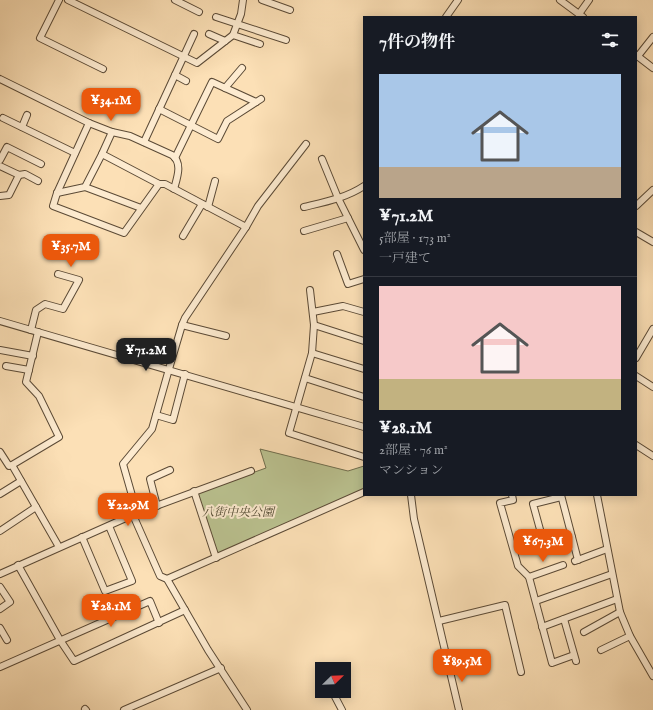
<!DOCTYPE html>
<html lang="ja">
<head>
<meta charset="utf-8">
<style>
  body { margin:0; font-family:"IM FELL English","Noto Serif JP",serif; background:#242831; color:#f1f3f6; height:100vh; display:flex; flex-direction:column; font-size:15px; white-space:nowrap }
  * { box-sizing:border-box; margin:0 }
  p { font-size:13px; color:#9ea1a6 }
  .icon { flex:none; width:22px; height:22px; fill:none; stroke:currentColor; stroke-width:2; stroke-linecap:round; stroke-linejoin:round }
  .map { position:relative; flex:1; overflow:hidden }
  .drawer { position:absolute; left:363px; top:16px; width:274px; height:480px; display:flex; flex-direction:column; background:#171b24; border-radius:0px; box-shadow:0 2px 10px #0003 }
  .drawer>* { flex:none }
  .needle { width:26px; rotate:67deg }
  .fabs { position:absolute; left:315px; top:662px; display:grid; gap:8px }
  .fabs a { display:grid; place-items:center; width:36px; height:36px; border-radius:0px; background:#171b24; box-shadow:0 2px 10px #0003; font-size:20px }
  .price { position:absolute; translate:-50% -34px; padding:0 9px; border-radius:8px; background:#ea580c; color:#fff; font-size:13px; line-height:26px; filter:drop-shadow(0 1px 2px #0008) }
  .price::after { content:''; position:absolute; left:50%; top:24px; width:12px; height:9px; margin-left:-6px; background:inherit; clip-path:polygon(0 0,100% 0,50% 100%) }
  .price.on { background:#222; color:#fff }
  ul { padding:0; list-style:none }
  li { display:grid; align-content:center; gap:8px; height:212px; padding:0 16px }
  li+li { border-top:1px solid #363941 }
  li span { display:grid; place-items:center; height:124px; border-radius:0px; color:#555 }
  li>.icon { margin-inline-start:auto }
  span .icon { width:72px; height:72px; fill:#fffc; stroke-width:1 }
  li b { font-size:17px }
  h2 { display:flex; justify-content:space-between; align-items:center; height:48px; padding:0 16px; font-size:17px }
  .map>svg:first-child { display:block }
  .green { fill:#bbc391; stroke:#706e4e }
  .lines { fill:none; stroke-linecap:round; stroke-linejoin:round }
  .minor-casing { stroke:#5b4a36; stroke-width:8 }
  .minor { stroke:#fdebd0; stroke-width:6 }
  .labels { text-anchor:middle; stroke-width:4; stroke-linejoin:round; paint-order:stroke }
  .park-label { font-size:12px; font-style:italic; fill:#524b34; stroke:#fdebd0 }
</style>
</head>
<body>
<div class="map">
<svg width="653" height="710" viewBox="0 0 653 710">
  <rect width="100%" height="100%" fill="#fce0b6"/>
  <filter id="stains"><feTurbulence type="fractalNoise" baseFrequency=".005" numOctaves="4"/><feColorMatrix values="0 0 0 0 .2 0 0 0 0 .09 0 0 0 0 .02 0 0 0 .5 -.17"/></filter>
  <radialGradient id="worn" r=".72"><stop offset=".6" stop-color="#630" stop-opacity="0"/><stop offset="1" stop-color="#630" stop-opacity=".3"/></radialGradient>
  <!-- green -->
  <polygon class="green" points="260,449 348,471 364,466 364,490 217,555 196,493 266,468"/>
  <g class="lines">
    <defs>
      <g id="minor">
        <polyline points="59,0 40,38 103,69"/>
        <polyline points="68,0 197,63 233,35 241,14 243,0"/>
        <polyline points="175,0 199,12"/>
        <polyline points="262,0 290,10"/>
        <polyline points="560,0 583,17"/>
        <polyline points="579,14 589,0"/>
        <polyline points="216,17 286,40"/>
        <polyline points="446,17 458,0"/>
        <polyline points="209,34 225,41"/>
        <polyline points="233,35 260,44"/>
        <polyline points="636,55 653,68"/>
        <polyline points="638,56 653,37"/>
        <polyline points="175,75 186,81"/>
        <path d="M0,79L89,123L112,132L130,136L172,155C183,163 177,178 174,189"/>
        <polyline points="225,88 242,68"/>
        <polyline points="159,109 218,139 227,121 261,99"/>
        <polyline points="3,118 75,153"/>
        <polyline points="89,123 57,193 53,206 124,233 159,184"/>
        <polyline points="22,127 27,115"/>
        <polyline points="144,142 194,34"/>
        <polyline points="102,154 112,132"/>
        <polyline points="175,158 212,82 256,102"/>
        <polyline points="322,159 338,198 364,250"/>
        <polyline points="0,160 7,147 41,164"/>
        <polyline points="0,166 19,175 25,174 38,181"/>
        <polyline points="85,187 141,208"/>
        <polyline points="57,193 85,187 102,154 159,184 165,184 246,227"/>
        <polyline points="0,196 9,195 19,175"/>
        <polyline points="636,206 653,190"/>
        <polyline points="208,207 215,181"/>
        <path d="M304,207C325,202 346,198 364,186"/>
        <polyline points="304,231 348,218"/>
        <polyline points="636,232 653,242"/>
        <polyline points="183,236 202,204"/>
        <polyline points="337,254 348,284 364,279"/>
        <polyline points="310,290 314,325 312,353 289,433 364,457"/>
        <polyline points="313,312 343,306 364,312"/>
        <polyline points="0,321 364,427"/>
        <polyline points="182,325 226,336"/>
        <polyline points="314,325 364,341"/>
        <polyline points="31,330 36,310 45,304 63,309 79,280 58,274"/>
        <polyline points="38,332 26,382 39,396 59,437 12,465 59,547"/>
        <polyline points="0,350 33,356"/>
        <polyline points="312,353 364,369"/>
        <polyline points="636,358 653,329"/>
        <polyline points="6,366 29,370"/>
        <polyline points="636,376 653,387"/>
        <polyline points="305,378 364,397"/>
        <polyline points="156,415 173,420 185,374"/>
        <polyline points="636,445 653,456"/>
        <polyline points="0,452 9,466 12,465"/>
        <polyline points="194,491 216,558"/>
        <polyline points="0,494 21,481"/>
        <polyline points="411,495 414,519 459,710"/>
        <polyline points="512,495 513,500 500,503 518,566 529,577 552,663 574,655"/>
        <polyline points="561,495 578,560"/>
        <polyline points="597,495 620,612 630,636 653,676"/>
        <polyline points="561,497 533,504 544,544 572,537"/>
        <polyline points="157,506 150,479 170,470"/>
        <polyline points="137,513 123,464 152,429 169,369 182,325 185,318 246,227 258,206 306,144"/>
        <polyline points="133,515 160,576 167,579 208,650 247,710"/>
        <polyline points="0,531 36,507"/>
        <polyline points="82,537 105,591 132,581 109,526"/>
        <polyline points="575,561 607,549"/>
        <polyline points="18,565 60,640 74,661 185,610"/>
        <polyline points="0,574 137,513 251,471"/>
        <polyline points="529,577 563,565"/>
        <polyline points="167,579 364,492"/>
        <polyline points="0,587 10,602 0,609"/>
        <polyline points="536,601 612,574"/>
        <polyline points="564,619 576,661"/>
        <polyline points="439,621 505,605 521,672"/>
        <polyline points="542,627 617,599"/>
        <polyline points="0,628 7,640"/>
        <polyline points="584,632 620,612"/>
        <polyline points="601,650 630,636"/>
        <polyline points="0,667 150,601 159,623"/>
        <polyline points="332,691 342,710"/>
        <polyline points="85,709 86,710"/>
        <polyline points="124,710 221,668"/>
      </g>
    </defs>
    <!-- minor casing -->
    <use href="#minor" class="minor-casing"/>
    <!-- minor -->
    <use href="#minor" class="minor"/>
  </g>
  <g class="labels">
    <!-- park labels -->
    <g class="park-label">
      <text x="238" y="516">八街中央公園</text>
    </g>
  </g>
  <rect width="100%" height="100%" filter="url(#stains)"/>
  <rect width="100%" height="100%" fill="url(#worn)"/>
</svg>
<div class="fabs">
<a><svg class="needle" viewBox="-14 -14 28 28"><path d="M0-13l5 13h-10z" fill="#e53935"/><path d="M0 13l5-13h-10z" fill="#9ea1a6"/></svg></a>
</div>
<b class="price" style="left:111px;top:122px">¥34.1M</b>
<b class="price" style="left:71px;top:268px">¥35.7M</b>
<b class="price on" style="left:146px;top:372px">¥71.2M</b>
<b class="price" style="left:128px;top:527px">¥22.9M</b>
<b class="price" style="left:543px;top:563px">¥67.3M</b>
<b class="price" style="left:111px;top:628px">¥28.1M</b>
<b class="price" style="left:462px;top:683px">¥89.5M</b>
<section class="drawer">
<h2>7件の物件<svg class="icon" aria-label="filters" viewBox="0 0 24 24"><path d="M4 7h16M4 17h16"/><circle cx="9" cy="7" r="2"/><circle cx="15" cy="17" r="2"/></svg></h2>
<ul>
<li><span style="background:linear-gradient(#a9c7e8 75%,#b9a48a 0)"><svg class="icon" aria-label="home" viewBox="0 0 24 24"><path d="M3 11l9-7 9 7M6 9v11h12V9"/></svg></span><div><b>¥71.2M</b><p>5部屋 · 173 m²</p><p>一戸建て</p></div></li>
<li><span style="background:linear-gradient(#f6c9c9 75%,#c2b280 0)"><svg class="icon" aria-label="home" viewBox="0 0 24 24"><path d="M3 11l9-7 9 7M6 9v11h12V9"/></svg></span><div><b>¥28.1M</b><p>2部屋 · 76 m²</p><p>マンション</p></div></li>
</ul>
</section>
</div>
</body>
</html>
